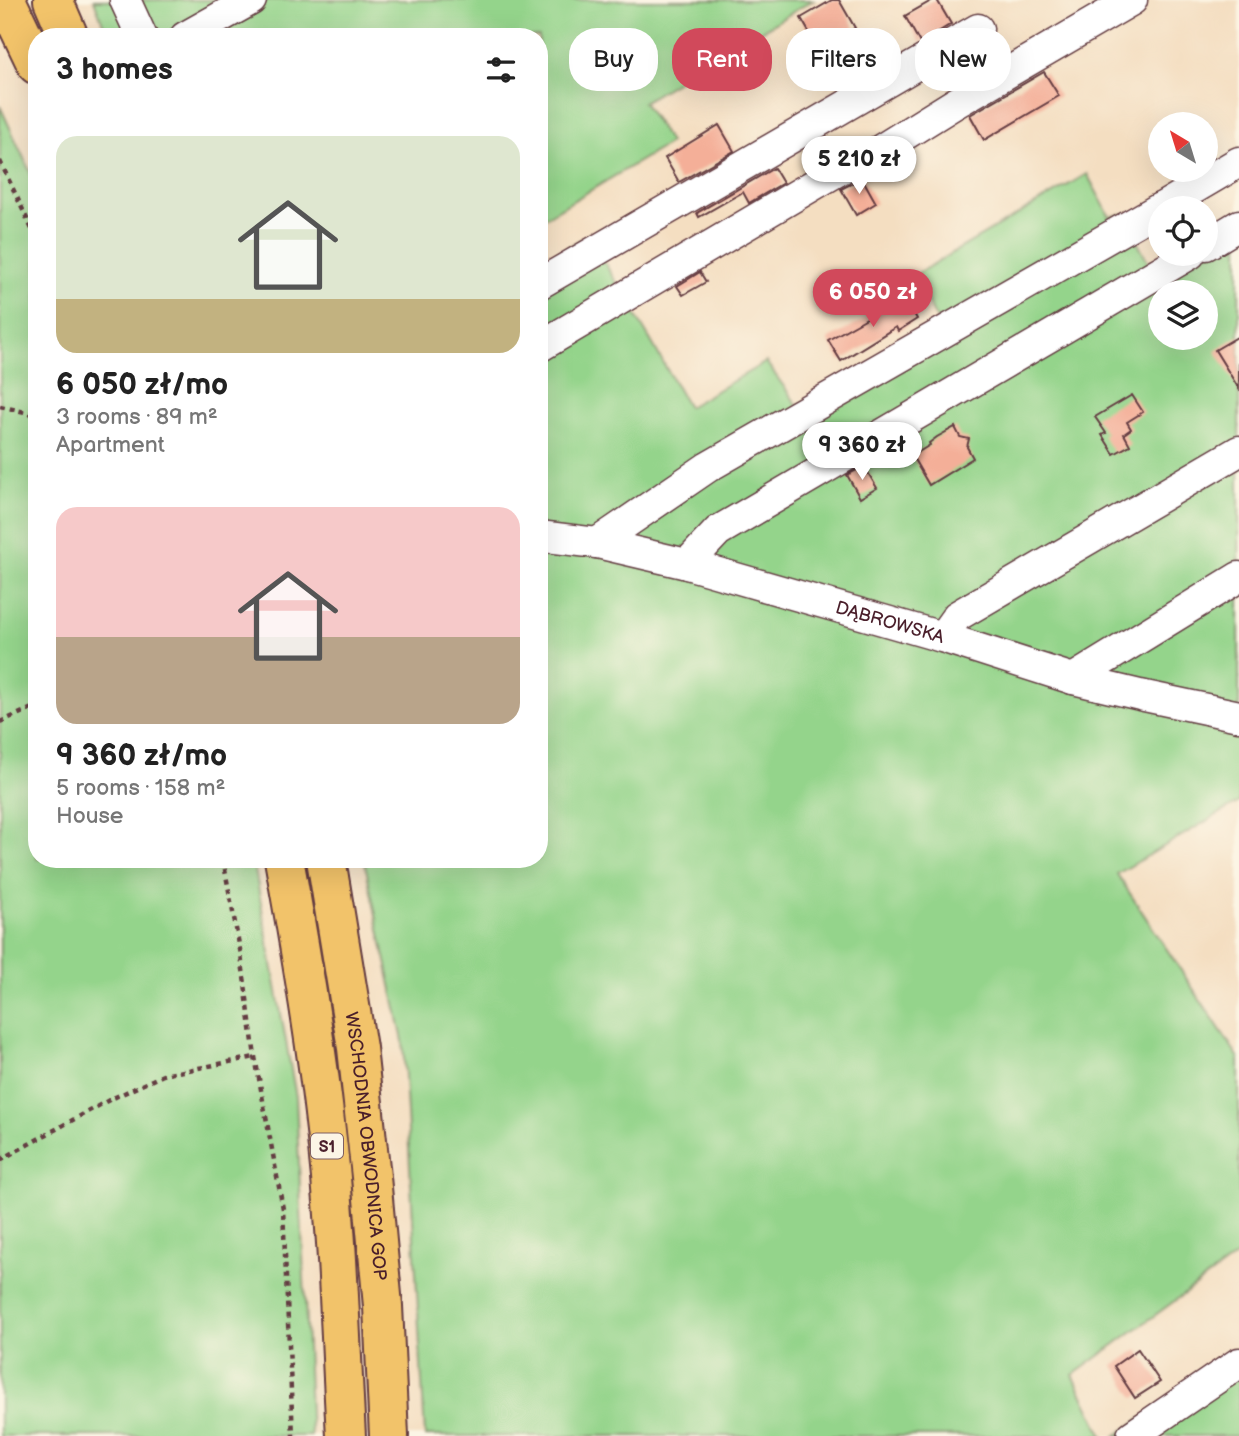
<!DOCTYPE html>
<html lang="en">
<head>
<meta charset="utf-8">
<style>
  body { margin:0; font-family:"Balsamiq Sans",sans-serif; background:#f6f6f6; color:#222; height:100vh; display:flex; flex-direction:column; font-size:26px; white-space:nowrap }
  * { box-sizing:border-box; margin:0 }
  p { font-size:23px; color:#767676 }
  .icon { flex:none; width:38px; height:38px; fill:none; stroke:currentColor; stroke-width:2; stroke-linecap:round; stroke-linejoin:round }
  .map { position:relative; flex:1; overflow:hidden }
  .details { position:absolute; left:28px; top:28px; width:520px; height:840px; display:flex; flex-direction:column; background:#fff; border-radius:28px; box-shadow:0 7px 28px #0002 }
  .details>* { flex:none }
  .top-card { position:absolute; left:569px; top:28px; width:565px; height:63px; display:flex; gap:14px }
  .needle { width:46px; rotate:322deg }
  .buttons { position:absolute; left:1148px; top:112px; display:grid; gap:14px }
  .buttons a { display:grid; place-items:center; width:70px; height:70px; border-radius:50%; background:#fff; box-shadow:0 7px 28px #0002; font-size:35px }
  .price { position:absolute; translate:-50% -60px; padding:0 16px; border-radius:24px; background:#fff; color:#222; font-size:23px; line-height:46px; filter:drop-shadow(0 2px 4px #0008) }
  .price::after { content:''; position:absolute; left:50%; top:42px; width:21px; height:16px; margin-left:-10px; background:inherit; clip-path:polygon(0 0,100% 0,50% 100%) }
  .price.current { background:#d1495b; color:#fff }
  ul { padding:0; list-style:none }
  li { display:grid; align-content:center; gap:14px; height:371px; padding:0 28px }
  li span { display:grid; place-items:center; height:217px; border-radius:21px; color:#555 }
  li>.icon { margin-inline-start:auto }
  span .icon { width:126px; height:126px; fill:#fffc; stroke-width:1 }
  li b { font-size:30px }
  h2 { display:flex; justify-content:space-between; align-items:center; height:84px; padding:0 28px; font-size:30px }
  .pill { padding:0 24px; border-radius:28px; background:#fff; box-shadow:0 7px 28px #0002; font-size:24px; line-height:63px }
  .pill.current { background:#d1495b; color:#fff }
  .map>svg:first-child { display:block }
  .green { fill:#94d48b; stroke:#6f7a5b; stroke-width:2; fill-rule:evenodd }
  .building { fill:#f4af98 }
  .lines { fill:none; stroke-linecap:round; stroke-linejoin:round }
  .minor-casing { stroke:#643c42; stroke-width:33 }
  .highway-casing { stroke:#643c42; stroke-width:42 }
  .path { stroke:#643c42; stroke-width:4.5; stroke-dasharray:5 5; stroke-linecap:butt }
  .minor { stroke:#fff; stroke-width:30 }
  .highway { stroke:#f2c36a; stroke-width:38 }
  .labels { text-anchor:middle; stroke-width:6; stroke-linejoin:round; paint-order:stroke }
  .shield { fill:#fcf5e5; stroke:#7f5f63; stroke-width:2 }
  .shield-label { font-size:16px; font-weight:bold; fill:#4a1f2b }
  .street-label { font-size:18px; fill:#4a1f2b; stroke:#fcf5e5 }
</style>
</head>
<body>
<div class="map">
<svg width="1239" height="1436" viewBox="0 0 1239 1436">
  <rect width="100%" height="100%" fill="#fcf5e5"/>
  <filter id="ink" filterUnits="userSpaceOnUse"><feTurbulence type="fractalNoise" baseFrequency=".0143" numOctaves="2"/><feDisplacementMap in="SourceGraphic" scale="14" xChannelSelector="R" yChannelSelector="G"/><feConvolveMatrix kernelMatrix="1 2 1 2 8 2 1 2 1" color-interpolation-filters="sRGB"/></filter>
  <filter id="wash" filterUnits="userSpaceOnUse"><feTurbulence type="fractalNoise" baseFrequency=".00686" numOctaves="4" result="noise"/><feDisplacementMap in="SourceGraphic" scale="28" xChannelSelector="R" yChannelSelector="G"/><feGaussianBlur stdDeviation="1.57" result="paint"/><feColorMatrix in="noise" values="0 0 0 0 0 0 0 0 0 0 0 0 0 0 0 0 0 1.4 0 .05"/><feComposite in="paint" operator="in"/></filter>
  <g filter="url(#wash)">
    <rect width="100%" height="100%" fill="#f4dec1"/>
    <!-- green -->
    <g class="green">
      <polygon points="94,0 813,0 643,102 670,143 539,221 539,37 108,37"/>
      <polygon points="0,106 37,187 37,859 253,859 296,1097 311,1436 0,1436"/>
      <path d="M1087,174L1110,217L1122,214L1152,269L1239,218V802L1117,874L1239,1058V1254L1073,1375L1103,1436H425L403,1041L364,859H539V265L588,235L651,341L688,407L766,362L798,406L940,325L913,276ZM1160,292H1206V338H1160Z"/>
      <polygon points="1239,1354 1239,1436 1115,1436"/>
    </g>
    <g id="blocks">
      <!-- building -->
      <g class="building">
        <polygon points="832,0 839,0 855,28 817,50 817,46 801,18"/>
        <polygon points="933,0 937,0 951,24 920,43 905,16"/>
        <polygon points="1044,72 1059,96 984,140 970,115"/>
        <polygon points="719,125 734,151 679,182 665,158"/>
        <polygon points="774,168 783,183 749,203 743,192 699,217 697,213"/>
        <polygon points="862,178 876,203 856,215 841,189"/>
        <polygon points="700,272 706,282 683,295 677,286"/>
        <polygon points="904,297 917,319 898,331 896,327 841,361 828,340"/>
        <polygon points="1239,336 1239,389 1215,350"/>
        <polygon points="1132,395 1143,412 1127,422 1131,429 1124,434 1130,445 1114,454 1102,435 1106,433 1095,417"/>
        <polygon points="955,427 960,437 969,439 967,447 973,458 929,485 912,456 930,445 929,443 937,437"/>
        <polygon points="864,466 877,488 860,498 847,475"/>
        <polygon points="1138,1349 1160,1382 1135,1398 1114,1366"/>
      </g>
    </g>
  </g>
  <g filter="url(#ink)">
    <use href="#blocks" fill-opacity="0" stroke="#643c42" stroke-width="2"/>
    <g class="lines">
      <defs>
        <g id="minor">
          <polyline points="125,0 142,37"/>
          <polyline points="185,37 251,0"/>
          <polyline points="1161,208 1239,162"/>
          <polyline points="1206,245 1239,225"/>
          <polyline points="539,284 978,29"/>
          <polyline points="539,347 844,167 877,152 954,104 1132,0"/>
          <path id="s1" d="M539,536L597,543L687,564L942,637L1073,679L1140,695L1239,716"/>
          <polyline points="597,543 708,467 1160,208"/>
          <polyline points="687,564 718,531 1190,254"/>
          <polyline points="942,637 957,616 1239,451"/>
          <polyline points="1073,679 1239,577"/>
          <polyline points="1132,1436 1239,1363"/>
        </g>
        <g id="highway">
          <polyline points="6,0 37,65"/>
          <polyline points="53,0 69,37"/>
          <path d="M284,859C300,947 315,1034 325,1122C338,1226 340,1332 346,1436"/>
          <path id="s2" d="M326,859L357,1048L371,1177L383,1306L389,1436"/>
        </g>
      </defs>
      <!-- minor casing -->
      <use href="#minor" class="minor-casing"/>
      <!-- highway casing -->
      <use href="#highway" class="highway-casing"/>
      <!-- path -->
      <g class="path">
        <polyline points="0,161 37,240"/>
        <polyline points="0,406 37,415"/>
        <polyline points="0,722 37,706"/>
        <polyline points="223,859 241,955 255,1057 283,1209 293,1436"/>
        <polyline points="0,1160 109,1100 163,1075 255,1057"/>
      </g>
      <!-- minor -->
      <use href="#minor" class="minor"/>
      <!-- highway -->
      <use href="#highway" class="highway"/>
    </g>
  </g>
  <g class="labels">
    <!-- shield labels -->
    <rect class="shield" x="311" y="1133.5" width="32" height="25" rx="5"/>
    <g class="shield-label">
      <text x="327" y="1152">S1</text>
    </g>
    <!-- street labels -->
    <g class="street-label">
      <text dy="6" stroke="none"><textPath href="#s1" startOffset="362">DĄBROWSKA</textPath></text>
      <text dy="6" stroke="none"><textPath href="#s2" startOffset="290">WSCHODNIA OBWODNICA GOP</textPath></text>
    </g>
  </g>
</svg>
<div class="buttons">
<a><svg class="needle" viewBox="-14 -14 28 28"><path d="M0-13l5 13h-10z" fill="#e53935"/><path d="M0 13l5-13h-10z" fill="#767676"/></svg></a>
<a><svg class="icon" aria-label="locate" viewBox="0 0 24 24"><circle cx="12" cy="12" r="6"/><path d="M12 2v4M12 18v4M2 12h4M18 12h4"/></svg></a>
<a><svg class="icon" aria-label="layers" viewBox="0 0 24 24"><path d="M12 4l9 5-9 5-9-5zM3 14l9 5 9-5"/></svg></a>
</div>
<b class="price" style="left:859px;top:196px">5 210 zł</b>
<b class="price current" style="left:873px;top:329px">6 050 zł</b>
<b class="price" style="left:862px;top:482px">9 360 zł</b>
<div class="top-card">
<a class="pill">Buy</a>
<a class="pill current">Rent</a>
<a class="pill">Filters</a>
<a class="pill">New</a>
</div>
<section class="details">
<h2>3 homes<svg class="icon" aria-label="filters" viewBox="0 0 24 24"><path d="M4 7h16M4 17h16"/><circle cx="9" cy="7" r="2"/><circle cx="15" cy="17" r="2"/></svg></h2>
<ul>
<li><span style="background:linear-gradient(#dfe7d0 75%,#c2b280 0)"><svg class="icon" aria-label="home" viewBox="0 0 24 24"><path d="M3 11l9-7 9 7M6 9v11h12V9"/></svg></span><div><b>6 050 zł/mo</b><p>3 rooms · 89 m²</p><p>Apartment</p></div></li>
<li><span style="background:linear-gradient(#f6c9c9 60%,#b9a48a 0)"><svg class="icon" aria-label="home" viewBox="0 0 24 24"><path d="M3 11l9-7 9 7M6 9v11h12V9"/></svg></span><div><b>9 360 zł/mo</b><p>5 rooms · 158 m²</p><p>House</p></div></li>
</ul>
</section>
</div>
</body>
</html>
